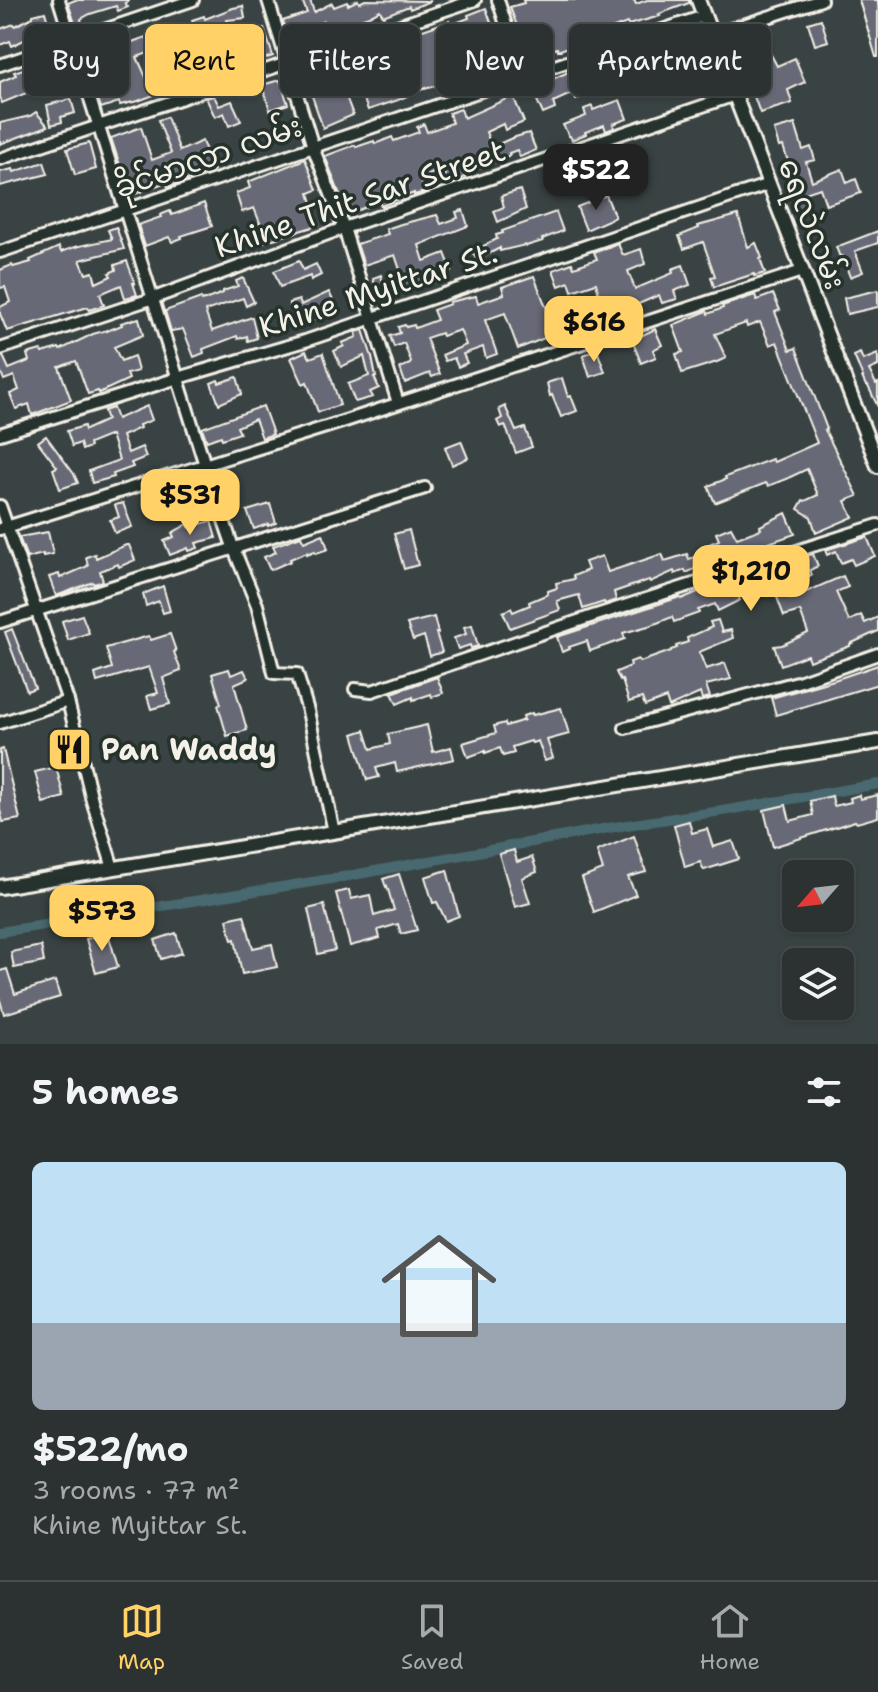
<!DOCTYPE html>
<html lang="en">
<head>
<meta charset="utf-8">
<style>
  body { margin:0; font-family:"Shantell Sans","Noto Sans Myanmar",sans-serif; background:#383e3e; color:#f1f3f6; height:100vh; display:flex; flex-direction:column; font-size:30px; white-space:nowrap }
  * { box-sizing:border-box; margin:0 }
  p { font-size:26px; color:#a6aaac }
  .icon { flex:none; width:44px; height:44px; fill:none; stroke:currentColor; stroke-width:2; stroke-linecap:round; stroke-linejoin:round }
  .map { position:relative; height:1044px; overflow:hidden }
  .drawer { display:flex; flex-direction:column; background:#2c3232; flex:1 }
  .drawer>* { flex:none }
  .top-card { position:absolute; left:24px; top:24px; width:830px; height:72px; display:flex; gap:16px }
  .needle { width:52px; rotate:242deg }
  .controls { position:absolute; left:782px; top:860px; display:grid; gap:16px }
  .controls a { display:grid; place-items:center; width:72px; height:72px; border-radius:12px; background:#2c3232; box-shadow:0 2px 6px #0004,0 0 0 2px #484d4d; font-size:40px }
  .price { position:absolute; translate:-50% -68px; padding:0 18px; border-radius:16px; background:#ffd166; color:#111; font-size:26px; line-height:52px; filter:drop-shadow(0 2px 4px #0008) }
  .price::after { content:''; position:absolute; left:50%; top:48px; width:24px; height:18px; margin-left:-12px; background:inherit; clip-path:polygon(0 0,100% 0,50% 100%) }
  .price.active { background:#222; color:#fff }
  ul { padding:0; list-style:none }
  li { display:grid; align-content:center; gap:16px; height:424px; padding:0 32px }
  li span { display:grid; place-items:center; height:248px; border-radius:12px; color:#555 }
  li>.icon { margin-inline-start:auto }
  span .icon { width:144px; height:144px; fill:#fffc; stroke-width:1 }
  li b { font-size:34px }
  h2 { display:flex; justify-content:space-between; align-items:center; height:96px; padding:0 32px; font-size:34px }
  .chip { padding:0 28px; border-radius:12px; background:#2c3232; box-shadow:0 2px 6px #0004,0 0 0 2px #484d4d; font-size:28px; line-height:72px }
  .chip.active { background:#ffd166; color:#111 }
  .tab-bar { display:flex; justify-content:space-around; align-items:center; height:112px; border-top:2px solid #484d4d; background:#2c3232; font-size:22px; color:#a6aaac }
  .tab-bar a { display:grid; justify-items:center; gap:4px }
  .tab-bar .active { color:#ffd166 }
  .map>svg:first-child { display:block }
  .lines { fill:none; stroke-linecap:round; stroke-linejoin:round }
  .canal { stroke:#48696f; stroke-width:10 }
  .building { fill:#676976; stroke:#f4f1e8; stroke-width:2 }
  .minor-casing { stroke:#f4f1e8; stroke-width:16 }
  .major-casing { stroke:#f4f1e8; stroke-width:18 }
  .minor { stroke:#26332d; stroke-width:10 }
  .major { stroke:#26332d; stroke-width:12 }
  .labels { text-anchor:middle; stroke-width:7; stroke-linejoin:round; paint-order:stroke }
  .street-label { font-size:30px; fill:#f4f1e8; stroke:#26332d }
  .poi-label { font-size:30px; font-weight:bold; fill:#f4f1e8; stroke:#26332d; text-anchor:start }
</style>
</head>
<body>
<div class="map">
<svg width="878" height="1044" viewBox="0 0 878 1044">
  <rect width="100%" height="100%" fill="#3a4343"/>
  <filter id="ink" filterUnits="userSpaceOnUse"><feTurbulence type="fractalNoise" baseFrequency=".0125" numOctaves="2"/><feDisplacementMap in="SourceGraphic" scale="16" xChannelSelector="R" yChannelSelector="G"/><feConvolveMatrix kernelMatrix="1 2 1 2 8 2 1 2 1" color-interpolation-filters="sRGB"/></filter>
  <g filter="url(#ink)">
    <g class="lines">
      <!-- canal -->
      <polyline class="canal" points="0,932 337,878 614,827 728,810 878,784"/>
    </g>
    <!-- building -->
    <g class="building">
      <polygon points="75,0 128,0 128,2 125,3 128,7 118,11 116,6 90,14 81,19 82,24 76,26 68,3"/>
      <polygon points="302,0 310,0 314,12 332,3 334,7 347,2 348,5 358,0 359,3 365,0 431,1 410,9 409,6 383,16 380,10 369,16 349,23 348,20 328,30 324,21 307,28 310,37 297,42 297,44 291,47 283,21 307,13"/>
      <polygon points="523,0 634,0 636,4 647,0 689,0 689,3 659,14 660,16 628,25 627,23 603,32 604,35 591,39 592,43 585,45 584,43 569,49 568,47 558,51 557,48 529,58 510,7 524,3"/>
      <polygon points="859,0 878,0 878,57 876,57"/>
      <polygon points="243,6 245,18 227,20 229,24 209,33 210,36 198,42 192,20 204,16 205,19 233,8"/>
      <polygon points="486,8 496,37 493,38 504,65 440,90 438,85 425,89 425,88 398,100 368,110 360,90 390,80 392,84 414,75 399,38 449,21 453,31 445,35 451,56 470,50 458,22 469,18 468,15"/>
      <polygon points="45,12 50,29 35,33 36,34 12,46 10,41 0,45 0,29 14,24 15,26 33,17 33,15"/>
      <polygon points="821,19 828,41 815,45 808,23"/>
      <polygon points="264,28 273,56 255,62 246,33"/>
      <polygon points="691,33 717,92 714,94 704,97 683,50 657,64 661,73 645,78 642,70 608,87 606,82 583,92 585,96 576,100 573,93 553,102 555,109 543,114 536,98 534,99 529,92 550,80 573,70 577,80 601,70 600,68 615,61 617,65"/>
      <polygon points="163,34 169,55 161,57 159,49 137,57 154,95 138,101 120,105 119,102 101,108 97,95 116,89 115,86 126,84 125,63 92,75 86,56 98,52 98,54 146,37 147,39"/>
      <polygon points="761,35 767,50 768,49 777,66 795,58 805,82 788,90 792,103 760,113 744,69 748,68 739,43"/>
      <polygon points="66,62 69,72 46,80 48,87 37,91 36,89 2,103 0,97 0,82 16,75 14,72 26,68 30,78"/>
      <polygon points="339,63 347,84 342,86 353,115 323,128 309,87 304,89 299,75"/>
      <polygon points="280,80 288,104 270,110 262,85"/>
      <polygon points="214,96 219,106 232,101 241,121 229,126 224,113 215,117 206,98"/>
      <polygon points="513,96 524,122 505,130 503,124 486,132 492,147 512,138 529,133 536,150 520,157 517,150 509,153 510,155 502,159 464,174 465,177 458,180 456,174 446,178 444,172 437,175 435,172 421,179 425,192 414,195 414,193 381,206 379,202 353,212 352,211 347,213 325,156 355,145 356,147 374,141 375,144 392,137 394,141 419,132 417,127 424,124 427,132 452,123 449,113 461,109 464,118"/>
      <polygon points="71,99 75,113 61,117 62,122 51,125 47,105"/>
      <polygon points="620,100 627,119 613,124 614,128 606,131 604,125 585,132 586,134 572,140 570,136 569,136 563,125 586,116 584,109 592,106 593,110"/>
      <polygon points="36,112 48,126 0,144 0,123 30,116"/>
      <polygon points="167,117 180,151 202,141 214,170 168,187 166,182 130,196 111,138 141,127 152,160 171,153 158,120"/>
      <polygon points="795,124 803,150 811,147 815,160 806,162 812,181 842,169 847,183 856,179 861,193 826,205 820,188 802,194 810,211 799,216 793,205 795,205 786,176 792,174 783,146 779,147 774,130"/>
      <polygon points="89,143 96,169 75,175 67,149"/>
      <polygon points="305,159 317,190 309,193 319,225 257,244 250,227 260,223 254,208 242,212 236,193 250,188 248,182"/>
      <polygon points="44,162 48,174 0,186 0,172 13,169 14,172"/>
      <polygon points="520,190 526,209 498,222 494,211 504,207 501,196"/>
      <polygon points="606,195 615,217 586,230 577,207"/>
      <polygon points="204,203 212,226 181,236 182,238 172,242 169,237 145,246 138,225 161,217 160,215 170,211 172,215"/>
      <polygon points="463,210 468,226 419,245 424,261 445,253 452,271 438,277 440,280 432,283 431,281 380,301 373,278 381,275 383,283 402,276 395,255 364,265 357,244 388,234 386,229 401,224 437,215 441,224 458,218 456,212"/>
      <polygon points="556,212 563,231 542,239 543,241 526,246 525,245 500,251 500,248 477,260 472,252 497,239 496,235 503,233 502,231"/>
      <polygon points="738,215 748,247 756,243 762,258 760,259 765,273 754,276 754,274 714,287 711,277 715,276 703,242 684,249 679,236 699,228 698,226"/>
      <polygon points="116,227 124,249 80,260 86,274 93,272 96,283 111,276 109,273 116,270 115,265 127,261 135,283 133,283 137,295 125,298 121,285 100,294 104,305 89,310 88,307 7,331 0,314 0,307 10,302 5,287 0,288 0,270 12,265 13,267 31,262 30,260 59,247 61,252 75,247 112,239 108,230"/>
      <polygon points="878,231 878,243 855,251 863,272 850,277 842,256 840,257 836,247"/>
      <polygon points="618,244 623,255 641,249 645,264 628,271 635,289 673,273 672,269 683,265 690,285 674,291 677,299 662,303 659,295 634,306 604,314 596,283 572,291 569,282 559,286 553,270 572,263 574,267 597,259 594,252"/>
      <polygon points="299,261 303,270 316,264 321,275 311,280 310,276 280,287 274,271"/>
      <polygon points="534,276 546,307 582,297 589,319 579,323 578,320 550,329 552,335 518,349 505,313 485,320 497,354 486,358 483,347 463,354 467,363 458,367 454,358 445,361 442,355 466,345 460,330 442,336 441,333 426,338 440,374 432,377 430,373 405,383 400,368 410,364 411,362 404,343 394,347 390,336 400,333 398,327 405,325 406,327 414,325 415,328 437,320 433,310 450,304 449,302 476,296 478,303 504,294 502,287"/>
      <polygon points="243,278 254,302 246,306 243,298 205,311 212,331 252,317 257,338 248,341 247,336 238,339 237,336 203,349 204,353 194,357 183,329 171,331 165,311 201,298 202,301 223,293 223,291 238,286 236,281"/>
      <polygon points="878,290 878,307 847,314 844,298"/>
      <polygon points="329,292 338,311 327,316 326,314 312,320 311,319 297,324 289,303 299,300 301,305"/>
      <polygon points="773,294 780,310 775,312 790,350 796,348 827,429 825,430 858,496 845,501 853,517 816,533 811,517 798,509 803,500 805,501 818,495 807,469 786,479 768,486 766,483 715,503 708,486 726,479 725,477 772,459 774,462 817,443 777,342 770,345 760,322 747,327 746,323 715,334 726,358 717,362 682,373 676,354 683,352 673,325 707,311 708,314 723,308 722,306 755,295 757,300"/>
      <polygon points="139,318 143,335 114,347 121,361 134,356 138,371 127,374 129,379 99,393 98,391 88,394 76,361 59,367 71,400 32,415 29,404 16,409 10,394 19,390 14,376 4,380 0,370 0,357 3,356 9,369 29,361 27,354 41,350 42,353 59,348 60,350 93,334 107,330 107,331 122,325 121,323"/>
      <polygon points="655,329 662,345 653,350 656,357 641,363 632,340"/>
      <polygon points="363,330 372,357 376,377 374,377 379,388 370,392 373,397 355,402 348,384 369,376 364,356 341,367 334,351 344,346 342,343 357,337 356,332"/>
      <polygon points="597,350 605,372 590,377 583,355"/>
      <polygon points="306,351 310,358 323,353 340,405 318,412 307,382 303,384 291,358"/>
      <polygon points="860,353 863,360 878,354 878,366 869,370 876,384 878,383 878,407 868,386 866,386 862,377 863,377 854,356"/>
      <polygon points="237,377 242,394 219,404 211,383 218,380 219,383"/>
      <polygon points="562,378 568,397 571,396 577,411 561,417 552,395 550,396 547,383"/>
      <polygon points="147,406 152,420 139,425 140,428 122,436 128,453 142,447 146,457 131,463 133,467 113,474 114,477 92,483 89,471 119,460 111,435 89,444 90,447 82,450 80,443 72,446 67,431 84,426 85,430 107,420 104,411 113,408 117,419"/>
      <polygon points="263,406 273,434 262,438 255,419 237,427 240,433 222,439 221,436 207,441 202,428"/>
      <polygon points="505,406 516,431 525,428 532,447 516,453 505,425 500,427 497,421 502,418 499,409"/>
      <polygon points="46,436 74,474 78,483 60,489 53,469 57,467 38,442"/>
      <polygon points="461,441 468,458 452,465 445,447"/>
      <polygon points="193,480 200,505 185,509 178,484"/>
      <polygon points="123,503 132,527 115,533 110,520 119,517 115,505"/>
      <polygon points="270,504 276,523 268,526 268,524 254,529 247,511"/>
      <polygon points="786,513 795,534 722,559 725,565 699,573 697,568 686,573 685,570 675,574 674,571 650,582 649,580 614,592 616,600 605,604 604,602 583,609 579,595 557,601 560,610 510,628 503,612 511,608 513,612 530,605 529,602 548,594 548,591 557,588 556,583 574,579 573,576 588,570 585,562 602,556 608,572 662,554 665,561 687,554 689,559 704,554 702,547 719,540 716,533 731,527 737,538 761,529 760,526"/>
      <polygon points="211,521 216,538 196,543 198,548 189,551 188,548 170,555 164,541 174,537 172,533 188,524 189,527"/>
      <polygon points="409,530 418,565 404,569 394,534"/>
      <polygon points="48,532 53,554 43,556 43,554 27,558 19,537"/>
      <polygon points="323,534 328,549 316,553 315,551 307,554 307,552 290,559 291,561 270,570 264,557 276,552 273,546 301,536 304,542"/>
      <polygon points="867,537 875,556 854,565 851,559 841,563 836,551 827,555 825,550"/>
      <polygon points="126,545 129,545 135,560 119,567 118,564 100,571 103,581 94,584 93,582 56,596 49,577 59,574 60,578 88,566 86,557 95,554 96,558"/>
      <polygon points="813,554 818,566 810,570 812,575 785,584 790,599 843,576 848,587 836,592 849,621 861,615 865,623 878,617 878,631 850,644 850,646 834,652 809,661 807,655 781,665 774,646 782,645 808,633 800,611 784,616 772,584 738,596 740,600 718,611 715,604 698,610 699,613 674,622 672,617 652,625 623,633 625,639 590,651 587,641 569,647 570,649 562,652 557,637 665,602 680,597 681,599 710,587"/>
      <polygon points="163,586 170,611 163,613 159,601 146,606 143,594"/>
      <polygon points="82,615 89,633 68,640 62,621"/>
      <polygon points="434,617 438,633 436,633 442,652 430,656 424,636 413,640 407,624"/>
      <polygon points="718,620 722,632 731,630 733,638 699,652 706,669 725,663 731,679 706,685 710,697 702,699 700,693 669,707 666,698 645,706 642,698 629,702 622,680 620,681 616,672 631,666 630,662 638,659 640,662 671,651 671,650 677,648 676,646 688,642 687,638 712,627 710,622"/>
      <polygon points="472,625 478,646 471,648 470,645 458,649 454,638 466,634 464,627"/>
      <polygon points="12,629 35,688 27,691 5,632"/>
      <polygon points="170,634 176,651 174,652 181,671 163,678 170,704 151,709 147,696 158,693 149,667 97,682 95,674 112,668 106,648 149,636 151,640"/>
      <polygon points="878,665 878,684 776,715 771,698 834,680"/>
      <polygon points="229,669 231,675 244,670 248,678 234,684 247,730 227,736 218,705 221,704 212,674"/>
      <polygon points="437,677 443,693 432,697 431,694 413,700 413,697 397,704 392,693"/>
      <polygon points="561,708 569,734 547,740 553,758 545,761 538,741 532,743 531,741 512,747 514,753 503,756 500,748 485,753 485,751 468,757 463,743 496,733 494,726 505,723 506,726 524,720 523,716 532,713 533,715"/>
      <polygon points="427,725 433,752 451,747 454,759 397,772 395,763 376,768 379,777 367,780 353,734 365,730 371,749 390,744 388,734"/>
      <polygon points="3,749 20,819 3,822 0,810 0,750"/>
      <polygon points="56,767 64,797 43,803 35,772"/>
      <polygon points="859,795 860,799 878,795 878,817 857,823 855,821 773,847 764,810 786,805 790,821 813,815 810,801 832,796 834,806 851,802 850,798"/>
      <polygon points="689,821 692,833 707,829 713,847 733,841 739,859 704,870 700,862 685,867 674,825"/>
      <polygon points="634,836 646,872 628,877 636,895 594,912 582,878 603,870 597,851"/>
      <polygon points="514,850 517,862 532,857 537,872 522,878 530,903 515,907 499,854"/>
      <polygon points="447,870 459,916 446,921 437,902 433,903 425,877"/>
      <polygon points="399,874 417,930 401,934 398,924 378,930 380,938 350,946 336,893 349,890 351,899 370,895 374,916 394,910 387,886 386,887 383,879"/>
      <polygon points="324,905 335,950 318,954 308,909"/>
      <polygon points="244,915 253,948 272,944 277,967 242,974 235,939 232,940 227,919"/>
      <polygon points="108,933 118,967 96,973 86,939"/>
      <polygon points="176,933 182,953 161,959 155,940"/>
      <polygon points="41,946 44,962 14,968 11,952"/>
      <polygon points="7,969 15,994 55,981 60,997 4,1014 0,1000 0,971"/>
    </g>
    <g class="lines">
      <defs>
        <g id="minor">
          <polyline points="59,0 205,465 233,547 257,605 274,673 297,674 308,711 334,832"/>
          <polyline points="268,0 313,147 344,228 398,403"/>
          <polyline points="498,0 523,77"/>
          <polyline points="712,35 821,0"/>
          <polyline points="0,65 193,0"/>
          <polyline points="0,159 475,0"/>
          <polyline points="0,252 704,16"/>
          <polyline points="0,349 154,298 344,228 735,95"/>
          <polyline points="0,434 178,378 305,341 769,184"/>
          <polyline points="0,506 68,701 92,800 113,868"/>
          <polyline points="0,529 345,421 802,271"/>
          <polyline points="0,622 425,488"/>
          <polyline points="355,689 372,691 593,616 878,525"/>
          <polyline points="0,723 68,701"/>
          <polyline points="625,728 801,681 878,654"/>
        </g>
        <g id="major">
          <polyline points="698,0 878,466"/>
          <polyline points="0,887 878,742"/>
        </g>
      </defs>
      <!-- minor casing -->
      <use href="#minor" class="minor-casing"/>
      <!-- major casing -->
      <use href="#major" class="major-casing"/>
      <!-- minor -->
      <use href="#minor" class="minor"/>
      <!-- major -->
      <use href="#major" class="major"/>
    </g>
  </g>
  <!-- icons -->
  <defs>
    <symbol id="restaurant-square" viewBox="-11 -11 22 22"><rect x="-9" y="-9" width="18" height="18" rx="4" fill="#ffd166" stroke="#26332d"/><path d="M-5-6h1v4h1v-4h1v4h1v-4h1v5L-1.5 .5V6h-2V.5L-5-1ZM5-6V6H3V1.5H1.5Q1.5-4 5-6Z" fill="#111"/></symbol>
  </defs>
  <g fill-rule="evenodd">
    <use href="#restaurant-square" x="44" y="724" width="51" height="51"/>
  </g>
  <g class="labels">
    <!-- street labels -->
    <g class="street-label">
      <text transform="translate(208 157) rotate(-19)" y="10">ခိုင်မာလာ လမ်း</text>
      <text transform="translate(360 199) rotate(-19)" y="10">Khine Thit Sar Street</text>
      <text transform="translate(812 224) rotate(69)" y="10">ရေလဲလမ်း</text>
      <text transform="translate(378 290) rotate(-18)" y="10">Khine Myittar St.</text>
    </g>
    <!-- poi labels -->
    <g class="poi-label">
      <text x="101" y="760">Pan Waddy</text>
    </g>
  </g>
</svg>
<div class="controls">
<a><svg class="needle" viewBox="-14 -14 28 28"><path d="M0-13l5 13h-10z" fill="#e53935"/><path d="M0 13l5-13h-10z" fill="#a6aaac"/></svg></a>
<a><svg class="icon" aria-label="layers" viewBox="0 0 24 24"><path d="M12 4l9 5-9 5-9-5zM3 14l9 5 9-5"/></svg></a>
</div>
<b class="price active" style="left:596px;top:212px">$522</b>
<b class="price" style="left:594px;top:364px">$616</b>
<b class="price" style="left:190px;top:537px">$531</b>
<b class="price" style="left:751px;top:613px">$1,210</b>
<b class="price" style="left:102px;top:953px">$573</b>
<div class="top-card">
<a class="chip">Buy</a>
<a class="chip active">Rent</a>
<a class="chip">Filters</a>
<a class="chip">New</a>
<a class="chip">Apartment</a>
</div>
</div>
<section class="drawer">
<h2>5 homes<svg class="icon" aria-label="filters" viewBox="0 0 24 24"><path d="M4 7h16M4 17h16"/><circle cx="9" cy="7" r="2"/><circle cx="15" cy="17" r="2"/></svg></h2>
<ul>
<li><span style="background:linear-gradient(#bfe0f5 65%,#9aa5b1 0)"><svg class="icon" aria-label="home" viewBox="0 0 24 24"><path d="M3 11l9-7 9 7M6 9v11h12V9"/></svg></span><div><b>$522/mo</b><p>3 rooms · 77 m²</p><p>Khine Myittar St.</p></div></li>
</ul>
</section>
<nav class="tab-bar">
<a class="active"><svg class="icon" aria-label="map" viewBox="0 0 24 24"><path d="M3 6l6-2 6 2 6-2v14l-6 2-6-2-6 2zM9 4v14M15 6v14"/></svg>Map</a>
<a><svg class="icon" aria-label="saved" viewBox="0 0 24 24"><path d="M7 4h10v16l-5-4-5 4z"/></svg>Saved</a>
<a><svg class="icon" aria-label="home" viewBox="0 0 24 24"><path d="M3 11l9-7 9 7M6 9v11h12V9"/></svg>Home</a>
</nav>
</body>
</html>
